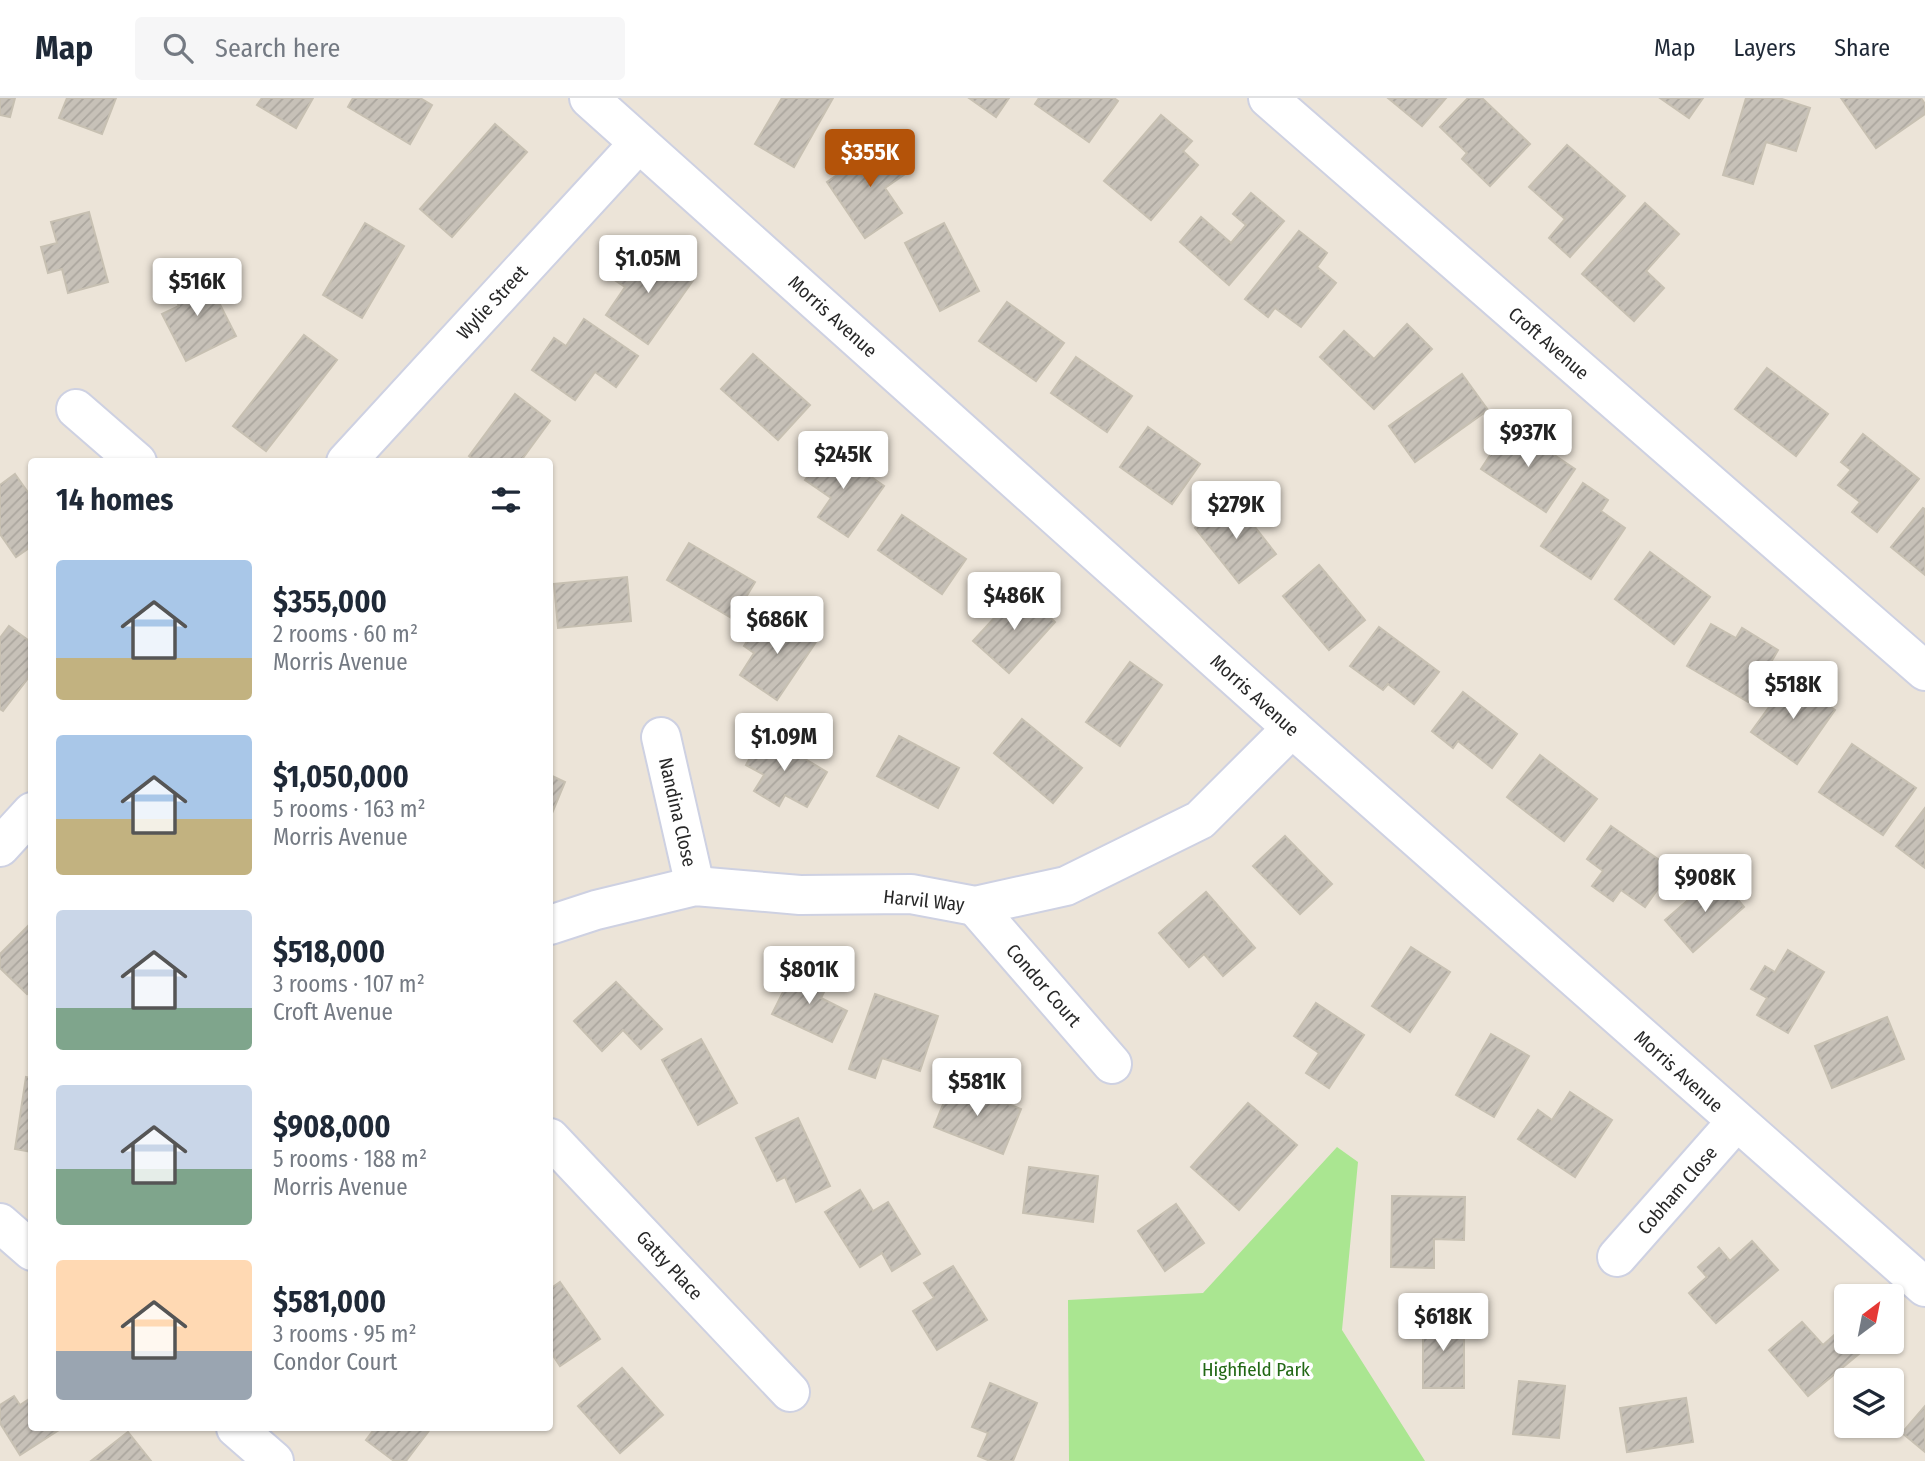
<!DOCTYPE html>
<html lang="en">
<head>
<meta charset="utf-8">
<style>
  body { margin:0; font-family:"Fira Sans Condensed",sans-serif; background:#f6f6f7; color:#1f2937; height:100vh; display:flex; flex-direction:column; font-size:26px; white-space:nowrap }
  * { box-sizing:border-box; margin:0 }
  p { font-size:23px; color:#747a83 }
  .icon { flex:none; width:38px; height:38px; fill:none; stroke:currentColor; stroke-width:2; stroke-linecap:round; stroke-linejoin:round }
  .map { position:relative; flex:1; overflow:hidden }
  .sheet { position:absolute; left:28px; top:360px; width:525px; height:973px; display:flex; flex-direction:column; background:#fff; border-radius:7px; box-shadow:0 2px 5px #0004 }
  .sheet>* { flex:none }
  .needle { width:46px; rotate:32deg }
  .controls { position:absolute; left:1834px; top:1186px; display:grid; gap:14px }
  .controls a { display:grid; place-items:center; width:70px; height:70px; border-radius:7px; background:#fff; box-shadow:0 2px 5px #0004; font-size:35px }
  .price { position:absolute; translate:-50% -60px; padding:0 16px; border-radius:7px; background:#fff; color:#222; font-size:23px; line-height:46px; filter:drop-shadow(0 2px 4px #0008) }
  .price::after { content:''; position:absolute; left:50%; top:42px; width:21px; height:16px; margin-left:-10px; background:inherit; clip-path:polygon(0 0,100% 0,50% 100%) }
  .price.active { background:#b45309; color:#fff }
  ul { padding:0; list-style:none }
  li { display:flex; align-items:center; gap:21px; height:175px; padding:0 28px }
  li span { display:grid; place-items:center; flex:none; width:196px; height:140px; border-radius:7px; color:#555 }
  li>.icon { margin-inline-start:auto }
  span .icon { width:84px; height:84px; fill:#fffc; stroke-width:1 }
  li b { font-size:30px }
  h2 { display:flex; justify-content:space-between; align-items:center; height:84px; padding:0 28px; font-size:30px }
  header { display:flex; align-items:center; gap:42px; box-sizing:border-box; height:98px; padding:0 35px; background:#fff; border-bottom:2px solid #e0e1e3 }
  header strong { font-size:33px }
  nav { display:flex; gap:38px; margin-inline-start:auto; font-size:24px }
  .search { width:490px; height:63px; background:#f6f6f7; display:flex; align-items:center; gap:18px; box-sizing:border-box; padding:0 24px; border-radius:7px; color:#747a83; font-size:26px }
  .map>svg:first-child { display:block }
  .green { fill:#aae691 }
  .building { fill:url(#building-hatch); stroke:#c7c0b2; stroke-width:2 }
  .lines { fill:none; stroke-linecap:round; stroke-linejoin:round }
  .minor-casing { stroke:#ced1e2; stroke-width:42 }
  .minor { stroke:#fff; stroke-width:38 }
  .labels { text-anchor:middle; stroke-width:7; stroke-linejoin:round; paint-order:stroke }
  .street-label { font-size:19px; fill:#282828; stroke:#fff }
  .park-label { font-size:19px; fill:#226815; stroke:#fff }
</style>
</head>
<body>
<header>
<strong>Map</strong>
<div class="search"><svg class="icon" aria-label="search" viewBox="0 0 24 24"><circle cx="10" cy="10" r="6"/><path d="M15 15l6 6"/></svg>Search here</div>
<nav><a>Map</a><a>Layers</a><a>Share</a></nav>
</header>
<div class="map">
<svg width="1925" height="1363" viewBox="0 0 1925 1363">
  <defs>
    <pattern id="building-hatch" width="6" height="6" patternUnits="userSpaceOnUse" patternTransform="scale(1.75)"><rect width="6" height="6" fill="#c7c1b8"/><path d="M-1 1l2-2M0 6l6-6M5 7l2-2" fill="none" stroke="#aba69e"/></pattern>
  </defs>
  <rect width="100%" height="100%" fill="#ece4d8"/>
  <!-- green -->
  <polygon class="green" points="1337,1049 1358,1064 1342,1232 1425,1363 1069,1363 1068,1202 1203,1195"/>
  <!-- building -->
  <g class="building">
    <polygon points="0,0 15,0 10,19 0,17"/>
    <polygon points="67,0 116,0 102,36 59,20"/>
    <polygon points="262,0 313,0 296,30 257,7"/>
    <polygon points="353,0 420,0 432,7 410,46 348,9"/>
    <polygon points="782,0 833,0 794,69 755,46"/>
    <polygon points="969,0 1009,0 996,19"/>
    <polygon points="1039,0 1114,0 1118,3 1089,44 1035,6"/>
    <polygon points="1388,0 1446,0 1422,28"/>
    <polygon points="1468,0 1482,0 1530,46 1490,88 1462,61 1467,55 1440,29"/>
    <polygon points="1660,0 1703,0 1689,20"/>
    <polygon points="1746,0 1779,0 1810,10 1796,53 1766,44 1753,86 1723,77"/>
    <polygon points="1841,0 1921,0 1925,6 1925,16 1876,50"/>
    <polygon points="1161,17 1192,43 1183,53 1198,67 1151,122 1104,83"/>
    <polygon points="495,26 527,54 452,139 420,111"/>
    <polygon points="886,43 908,74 885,90 902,115 865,140 827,84"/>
    <polygon points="1567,47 1625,98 1570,159 1549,140 1565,121 1529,89"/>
    <polygon points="1251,95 1284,123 1229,187 1180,144 1201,119 1231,145 1246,127 1233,116"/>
    <polygon points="1645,105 1679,136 1646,173 1664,190 1634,223 1582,176"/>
    <polygon points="89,114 108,184 68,195 62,171 48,175 41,149 57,145 51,124"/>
    <polygon points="365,125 404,148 362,220 323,197"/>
    <polygon points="944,125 979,193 940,213 905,145"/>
    <polygon points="1299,133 1327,155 1317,169 1336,185 1301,229 1275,210 1268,219 1245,201"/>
    <polygon points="653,152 694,181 648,246 606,217 625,189 613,181 628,159 642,169"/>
    <polygon points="203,173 236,238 186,263 162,216 179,208 170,190"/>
    <polygon points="1007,204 1064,245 1036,283 979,243"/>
    <polygon points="584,221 638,258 616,289 595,274 575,302 532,272 554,240 566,248"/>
    <polygon points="1407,226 1432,251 1374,311 1320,259 1344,233 1374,261"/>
    <polygon points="304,237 337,262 266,353 233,328"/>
    <polygon points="753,256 810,307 778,342 721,291"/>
    <polygon points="1076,259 1132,298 1107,334 1051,295"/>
    <polygon points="1767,270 1828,316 1796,358 1735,311"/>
    <polygon points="1462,276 1488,312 1415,364 1389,328"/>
    <polygon points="515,296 550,323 520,364 477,364 469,358"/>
    <polygon points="1510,327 1575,371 1546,414 1481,371"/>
    <polygon points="1148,329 1200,366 1172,406 1120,369"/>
    <polygon points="1863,336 1919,381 1877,434 1852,414 1860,404 1838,387 1851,372 1841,364"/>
    <polygon points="829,349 884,388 848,439 818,419 831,400 805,382"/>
    <polygon points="15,376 32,400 32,448 16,459 0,436 0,387"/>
    <polygon points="1583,385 1608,402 1601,413 1625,430 1591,481 1541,448"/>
    <polygon points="1233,401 1276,456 1239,485 1195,430"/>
    <polygon points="1923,410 1925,411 1925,477 1891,449"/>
    <polygon points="902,417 966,461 942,496 878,452"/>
    <polygon points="689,445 755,484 733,521 667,482"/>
    <polygon points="1650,454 1710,499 1674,546 1615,501"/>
    <polygon points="1319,467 1365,522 1329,552 1283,498"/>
    <polygon points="627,479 631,523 558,530 554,486"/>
    <polygon points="1020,492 1055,524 1009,575 973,543"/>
    <polygon points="786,519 818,541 777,602 740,577 754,555 744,548 759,526 774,536"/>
    <polygon points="1711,526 1736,540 1742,530 1778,552 1748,604 1687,568"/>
    <polygon points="9,528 32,545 32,575 3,613 0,611 0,540"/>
    <polygon points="1379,529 1439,574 1414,606 1388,586 1383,592 1350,568"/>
    <polygon points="1130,564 1162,587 1120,648 1086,624"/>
    <polygon points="1790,580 1835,612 1797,666 1751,634"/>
    <polygon points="1463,594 1517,636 1492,670 1458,643 1453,650 1432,633"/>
    <polygon points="1022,621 1082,670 1053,705 994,655"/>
    <polygon points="763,636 827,674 807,709 785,697 779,708 754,693 764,677 746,667"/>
    <polygon points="899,638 959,670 938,710 877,678"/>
    <polygon points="1852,646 1916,690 1883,737 1819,694"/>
    <polygon points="1540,657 1597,701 1564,743 1507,699"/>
    <polygon points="550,677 565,684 550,720"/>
    <polygon points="1925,710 1925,770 1896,748"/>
    <polygon points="1611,728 1672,771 1645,809 1621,792 1613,803 1592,788 1603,773 1587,761"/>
    <polygon points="1285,738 1332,786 1300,816 1253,768"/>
    <polygon points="1717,777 1744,809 1693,854 1665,822"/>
    <polygon points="1206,794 1255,850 1223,878 1204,856 1189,869 1159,835"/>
    <polygon points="32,824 32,891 27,896 0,870 0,856"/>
    <polygon points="1411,849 1450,874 1410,934 1372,908"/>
    <polygon points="1788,852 1824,874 1788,935 1757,917 1767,900 1751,891 1765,868 1775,874"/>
    <polygon points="795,870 828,886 821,900 847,913 832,944 772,916"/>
    <polygon points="616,884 662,931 641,951 623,932 602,953 574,923"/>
    <polygon points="875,896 938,918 920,973 882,960 875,980 849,971"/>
    <polygon points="1316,905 1364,937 1329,990 1306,975 1319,955 1294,938"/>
    <polygon points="1887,919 1904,961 1832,990 1815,948"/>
    <polygon points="1491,936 1529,958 1494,1019 1456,997"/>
    <polygon points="701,941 737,1005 698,1027 662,962"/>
    <polygon points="26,979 32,980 32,1054 15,1051"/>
    <polygon points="952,984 1021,1011 1003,1056 934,1029"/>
    <polygon points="1570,994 1612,1022 1575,1079 1518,1041 1538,1012 1552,1022"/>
    <polygon points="1248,1005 1297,1047 1239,1112 1191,1069"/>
    <polygon points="798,1020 830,1088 796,1104 785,1079 777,1083 756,1040"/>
    <polygon points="1029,1069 1098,1078 1093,1124 1023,1115"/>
    <polygon points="860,1092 873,1113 888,1104 920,1156 892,1173 882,1155 860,1169 825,1114"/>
    <polygon points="1392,1098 1465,1099 1464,1142 1434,1141 1434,1170 1391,1169"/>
    <polygon points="1176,1106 1204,1145 1165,1173 1138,1133"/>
    <polygon points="1752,1143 1778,1172 1716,1225 1689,1195 1707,1179 1698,1169 1719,1150 1730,1163"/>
    <polygon points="953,1168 987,1222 937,1252 913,1213 934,1200 924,1185"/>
    <polygon points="560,1184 600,1241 560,1268 550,1253 550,1191"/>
    <rect x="1423" y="1219" width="41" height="71"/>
    <polygon points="1802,1224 1823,1247 1840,1232 1846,1239 1846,1244 1851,1244 1860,1255 1808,1298 1769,1252"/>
    <polygon points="622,1270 663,1317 620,1355 578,1308"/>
    <polygon points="1519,1283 1565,1288 1559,1340 1513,1336"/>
    <polygon points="990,1285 1037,1305 1013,1363 990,1363 978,1358 988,1335 972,1329"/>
    <polygon points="14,1298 20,1307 32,1299 32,1330 62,1330 20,1357 0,1325 0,1307"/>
    <polygon points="1686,1300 1693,1344 1627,1354 1620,1310"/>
    <polygon points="1925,1308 1925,1354 1902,1335"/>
    <polygon points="375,1330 431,1330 406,1363 394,1363 366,1342"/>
    <polygon points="128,1334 151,1363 91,1363"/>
  </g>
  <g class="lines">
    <defs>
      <g id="minor">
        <polyline points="589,0 1292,630 1925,1189"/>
        <polyline points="1268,0 1925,573"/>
        <polyline points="76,311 137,364"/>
        <polyline points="346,364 639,45"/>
        <polyline points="661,639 695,788"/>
        <polyline points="0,749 32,714"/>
        <polyline points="975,808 1112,966"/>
        <polyline points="550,827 596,812 695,788 800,797 911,796 975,808 1066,788 1200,722 1292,630"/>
        <polyline points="550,1040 790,1294"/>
        <polyline points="0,1125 32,1153"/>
        <polyline points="1617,1159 1736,1024"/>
        <polyline points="236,1330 274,1363"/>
      </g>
    </defs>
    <!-- minor casing -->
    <use href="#minor" class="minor-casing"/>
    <!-- minor -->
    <use href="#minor" class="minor"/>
  </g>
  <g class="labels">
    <!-- street labels -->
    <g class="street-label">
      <text transform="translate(492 204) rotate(-47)" y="7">Wylie Street</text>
      <text transform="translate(833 218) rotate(42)" y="7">Morris Avenue</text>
      <text transform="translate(1549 245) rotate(41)" y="7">Croft Avenue</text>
      <text transform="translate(1255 597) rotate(42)" y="7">Morris Avenue</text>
      <text transform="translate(678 714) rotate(77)" y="7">Nandina Close</text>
      <text transform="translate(924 802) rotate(6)" y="7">Harvil Way</text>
      <text transform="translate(1044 887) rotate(49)" y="7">Condor Court</text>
      <text transform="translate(1679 973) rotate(42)" y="7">Morris Avenue</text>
      <text transform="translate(1677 1092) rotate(-49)" y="7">Cobham Close</text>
      <text transform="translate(670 1167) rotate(47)" y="7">Gatty Place</text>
    </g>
    <!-- park labels -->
    <g class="park-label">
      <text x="1256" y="1278">Highfield Park</text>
    </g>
  </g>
</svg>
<div class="controls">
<a><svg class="needle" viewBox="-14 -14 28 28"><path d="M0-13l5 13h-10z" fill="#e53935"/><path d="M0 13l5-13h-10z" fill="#747a83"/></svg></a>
<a><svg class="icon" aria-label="layers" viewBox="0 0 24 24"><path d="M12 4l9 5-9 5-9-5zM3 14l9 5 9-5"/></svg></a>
</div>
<b class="price active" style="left:870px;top:91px">$355K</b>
<b class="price" style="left:648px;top:197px">$1.05M</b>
<b class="price" style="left:197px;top:220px">$516K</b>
<b class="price" style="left:1528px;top:371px">$937K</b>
<b class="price" style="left:843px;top:393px">$245K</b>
<b class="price" style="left:1236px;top:443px">$279K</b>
<b class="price" style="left:1014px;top:534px">$486K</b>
<b class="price" style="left:777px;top:558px">$686K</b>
<b class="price" style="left:1793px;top:623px">$518K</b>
<b class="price" style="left:784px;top:675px">$1.09M</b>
<b class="price" style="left:1705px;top:816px">$908K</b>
<b class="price" style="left:809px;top:908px">$801K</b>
<b class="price" style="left:977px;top:1020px">$581K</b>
<b class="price" style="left:1443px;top:1255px">$618K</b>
<section class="sheet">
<h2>14 homes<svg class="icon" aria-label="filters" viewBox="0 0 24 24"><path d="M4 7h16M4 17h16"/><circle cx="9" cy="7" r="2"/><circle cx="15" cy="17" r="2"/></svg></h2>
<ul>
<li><span style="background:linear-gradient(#a9c7e8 70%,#c2b280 0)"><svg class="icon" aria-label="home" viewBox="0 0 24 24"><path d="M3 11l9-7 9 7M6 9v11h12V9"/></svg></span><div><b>$355,000</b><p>2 rooms · 60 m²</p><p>Morris Avenue</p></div></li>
<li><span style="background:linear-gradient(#a9c7e8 60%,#c2b280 0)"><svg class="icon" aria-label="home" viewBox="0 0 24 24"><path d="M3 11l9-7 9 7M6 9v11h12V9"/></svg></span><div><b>$1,050,000</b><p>5 rooms · 163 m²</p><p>Morris Avenue</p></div></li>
<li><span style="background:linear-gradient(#c9d6e8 70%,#7fa58c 0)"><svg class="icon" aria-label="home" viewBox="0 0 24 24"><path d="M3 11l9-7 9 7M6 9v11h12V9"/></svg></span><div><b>$518,000</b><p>3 rooms · 107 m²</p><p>Croft Avenue</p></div></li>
<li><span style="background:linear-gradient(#c9d6e8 60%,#7fa58c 0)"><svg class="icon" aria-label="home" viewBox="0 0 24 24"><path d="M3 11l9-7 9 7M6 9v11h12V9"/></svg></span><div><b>$908,000</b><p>5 rooms · 188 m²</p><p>Morris Avenue</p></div></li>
<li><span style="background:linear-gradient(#ffd9b3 65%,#9aa5b1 0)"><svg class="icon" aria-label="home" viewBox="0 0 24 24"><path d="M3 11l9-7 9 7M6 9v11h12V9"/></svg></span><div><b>$581,000</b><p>3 rooms · 95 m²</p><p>Condor Court</p></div></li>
</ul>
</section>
</div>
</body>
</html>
